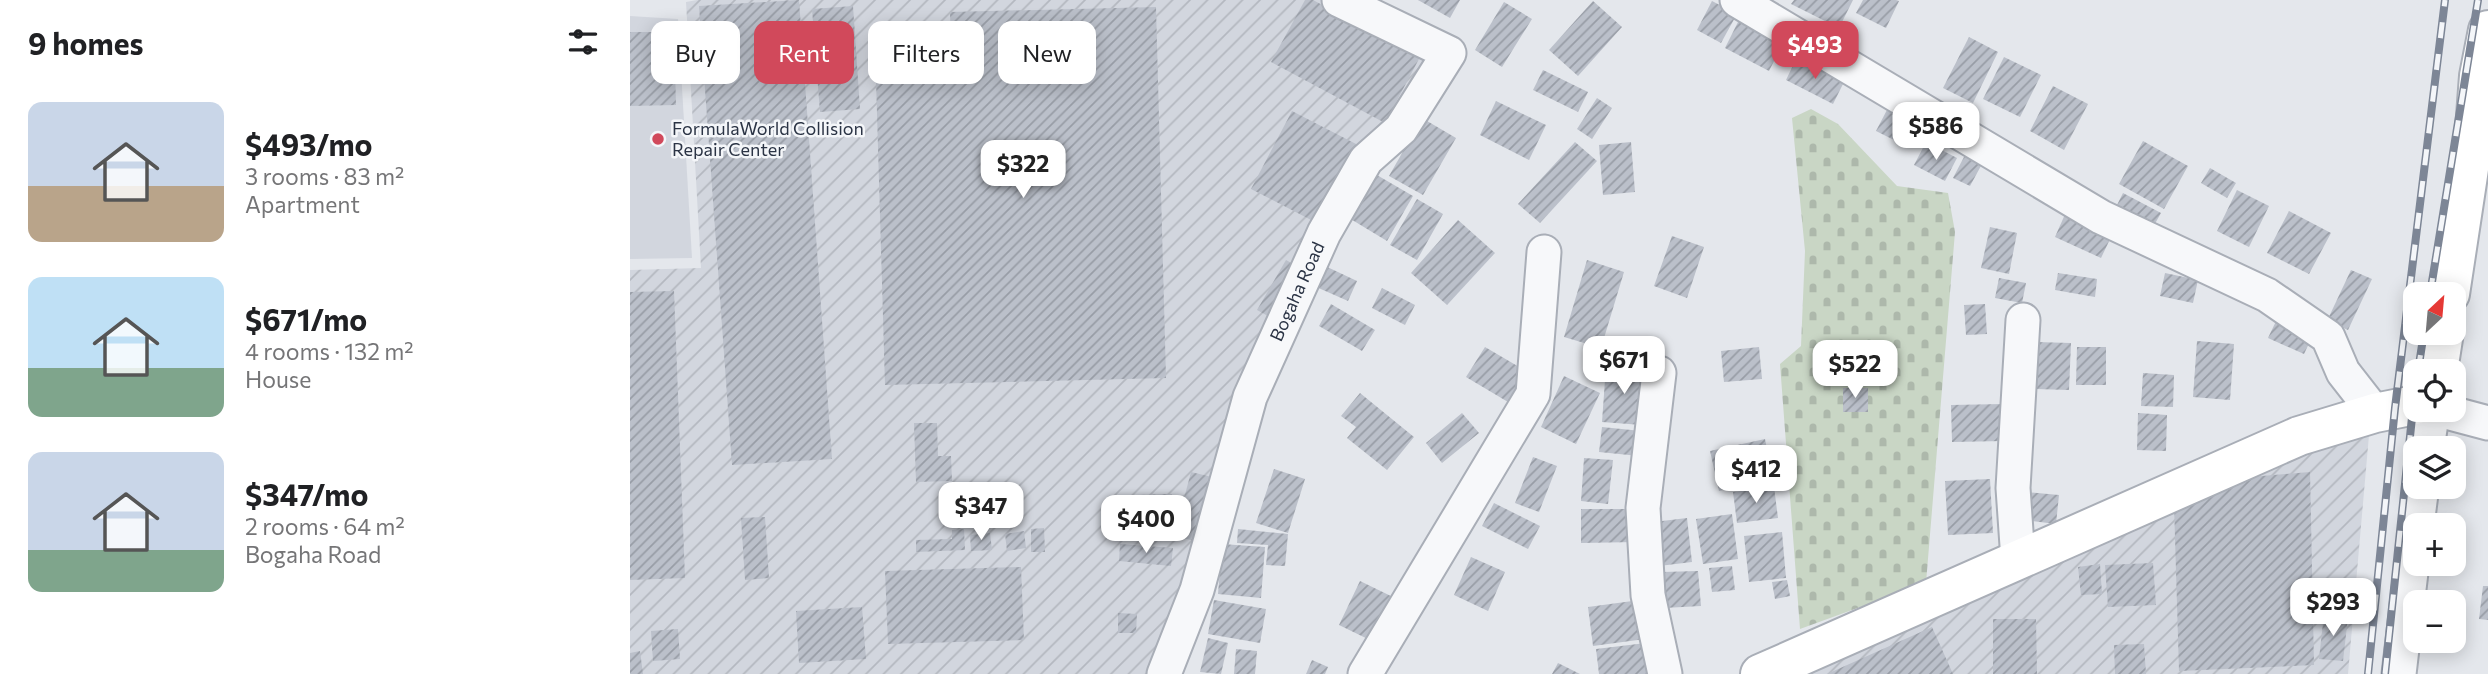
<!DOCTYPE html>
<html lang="en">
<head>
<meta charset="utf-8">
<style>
  body { margin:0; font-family:Commissioner,sans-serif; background:#f2f2f2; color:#202124; height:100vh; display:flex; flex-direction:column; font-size:26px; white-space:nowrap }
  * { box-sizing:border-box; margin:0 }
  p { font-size:23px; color:#757577 }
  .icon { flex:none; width:38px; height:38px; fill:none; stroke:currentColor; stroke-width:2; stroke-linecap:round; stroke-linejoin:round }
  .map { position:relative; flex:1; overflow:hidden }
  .panel { display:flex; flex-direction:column; background:#fff; width:630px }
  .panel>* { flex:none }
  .guide { position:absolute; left:21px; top:21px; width:665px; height:63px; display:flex; gap:14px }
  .needle { width:46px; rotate:26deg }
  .tools { position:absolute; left:1773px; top:282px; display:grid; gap:14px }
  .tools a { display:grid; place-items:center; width:63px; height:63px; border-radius:14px; background:#fff; box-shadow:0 4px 18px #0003; font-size:35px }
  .price { position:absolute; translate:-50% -60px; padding:0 16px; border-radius:14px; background:#fff; color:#222; font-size:23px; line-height:46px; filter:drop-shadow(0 2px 4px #0008) }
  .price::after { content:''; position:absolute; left:50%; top:42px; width:21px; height:16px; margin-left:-10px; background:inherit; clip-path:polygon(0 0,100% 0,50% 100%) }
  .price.current { background:#d1495b; color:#fff }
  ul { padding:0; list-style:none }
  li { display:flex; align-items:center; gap:21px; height:175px; padding:0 28px }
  li span { display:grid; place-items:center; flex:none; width:196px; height:140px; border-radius:14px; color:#555 }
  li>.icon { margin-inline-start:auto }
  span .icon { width:84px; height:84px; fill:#fffc; stroke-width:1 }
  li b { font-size:30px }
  h2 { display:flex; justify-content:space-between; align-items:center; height:84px; padding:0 28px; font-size:30px }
  .chip { padding:0 24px; border-radius:14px; background:#fff; box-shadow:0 4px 18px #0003; font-size:24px; line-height:63px }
  .chip.current { background:#d1495b; color:#fff }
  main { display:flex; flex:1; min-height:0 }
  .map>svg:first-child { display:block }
  .built { fill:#d2d6de }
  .industrial { fill:url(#industrial-furrows) }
  .cemetery { fill:url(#cemetery-stones) }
  .building { fill:url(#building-hatch) }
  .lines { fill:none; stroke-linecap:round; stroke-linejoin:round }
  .street-casing { stroke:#a9aeb7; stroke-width:37 }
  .secondary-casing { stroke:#a9aeb7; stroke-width:42 }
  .street { stroke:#f7f8fa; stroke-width:33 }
  .secondary { stroke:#fff; stroke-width:38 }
  .rail-casing { stroke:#7d8696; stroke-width:8 }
  .rail { stroke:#f4f6f9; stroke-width:5; stroke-dasharray:16; stroke-linecap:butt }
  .poi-dot { fill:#d1495b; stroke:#f4f6f9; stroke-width:2.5 }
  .labels { text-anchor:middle; stroke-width:5; stroke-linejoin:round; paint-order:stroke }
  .poi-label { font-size:18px; fill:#2b3445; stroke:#f4f6f9; text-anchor:start }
  .street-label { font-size:18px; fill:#2b3445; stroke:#f4f6f9 }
</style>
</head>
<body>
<main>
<section class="panel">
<h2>9 homes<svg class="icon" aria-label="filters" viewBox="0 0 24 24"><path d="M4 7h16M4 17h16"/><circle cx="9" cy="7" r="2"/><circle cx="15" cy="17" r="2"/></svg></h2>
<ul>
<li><span style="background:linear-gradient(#c9d6e8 60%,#b9a48a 0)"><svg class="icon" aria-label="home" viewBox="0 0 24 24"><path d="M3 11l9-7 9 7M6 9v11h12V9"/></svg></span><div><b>$493/mo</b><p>3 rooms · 83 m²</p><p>Apartment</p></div></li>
<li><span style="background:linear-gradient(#bfe0f5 65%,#7fa58c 0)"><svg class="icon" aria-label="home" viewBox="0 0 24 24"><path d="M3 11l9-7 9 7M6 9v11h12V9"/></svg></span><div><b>$671/mo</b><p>4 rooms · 132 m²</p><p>House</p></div></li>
<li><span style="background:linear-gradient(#c9d6e8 70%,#7fa58c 0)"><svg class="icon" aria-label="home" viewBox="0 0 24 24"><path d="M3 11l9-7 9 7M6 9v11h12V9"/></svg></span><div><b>$347/mo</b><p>2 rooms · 64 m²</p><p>Bogaha Road</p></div></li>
</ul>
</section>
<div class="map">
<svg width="1858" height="674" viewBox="0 0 1858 674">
  <defs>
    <pattern id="industrial-furrows" width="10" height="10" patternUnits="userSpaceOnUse" patternTransform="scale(1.75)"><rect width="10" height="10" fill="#d2d6de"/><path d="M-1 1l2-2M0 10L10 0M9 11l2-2" fill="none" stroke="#b4b8c0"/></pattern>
    <pattern id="cemetery-stones" width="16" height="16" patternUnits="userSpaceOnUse" patternTransform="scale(1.75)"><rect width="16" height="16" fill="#c9d6c5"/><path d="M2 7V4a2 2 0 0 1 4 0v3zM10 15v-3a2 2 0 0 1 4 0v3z" fill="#adb8ab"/></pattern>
    <pattern id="building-hatch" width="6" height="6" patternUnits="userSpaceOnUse" patternTransform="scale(1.75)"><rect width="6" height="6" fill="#bbc0ca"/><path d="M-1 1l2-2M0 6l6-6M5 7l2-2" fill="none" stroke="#989da6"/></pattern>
  </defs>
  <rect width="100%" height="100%" fill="#e4e7ec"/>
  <!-- built -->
  <polygon class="built" points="0,16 48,19 62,258 0,259"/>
  <!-- industrial -->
  <g class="industrial">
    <polygon points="67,0 693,0 806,59 675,280 546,674 0,674 0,270 71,268 56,2"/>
    <polygon points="1739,435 1718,674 1176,674 1694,437"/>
  </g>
  <!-- cemetery -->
  <polygon class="cemetery" points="1181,109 1208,124 1267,186 1318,193 1325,232 1296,583 1170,629 1150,364 1171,346 1175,251 1162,118"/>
  <!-- building -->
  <g class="building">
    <polygon points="169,0 202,459 102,465 69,6"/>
    <polygon points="675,0 683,0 790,57 755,123 641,62"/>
    <polygon points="788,0 830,0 820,18"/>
    <polygon points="1164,0 1223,0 1209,28 1161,4"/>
    <polygon points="1233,0 1266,0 1269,1 1256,28 1226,13"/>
    <polygon points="963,1 992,27 948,76 919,50"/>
    <polygon points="1082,1 1107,14 1091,43 1067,30"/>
    <polygon points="874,2 902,19 872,67 845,50"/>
    <polygon points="223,6 230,109 190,112 182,9"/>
    <polygon points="526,7 536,378 255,385 245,46 321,44 320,12"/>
    <polygon points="1109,20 1153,43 1139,71 1095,48"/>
    <polygon points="0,32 44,32 46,105 0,106"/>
    <polygon points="1339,37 1368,52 1343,103 1313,88"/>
    <polygon points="1167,57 1214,82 1203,104 1156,80"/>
    <polygon points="1374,57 1411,75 1390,117 1353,99"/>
    <polygon points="913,70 958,92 948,112 903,90"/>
    <polygon points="1423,86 1458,104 1434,150 1400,131"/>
    <polygon points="967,98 982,108 962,139 947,129"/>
    <polygon points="866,101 916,125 899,160 850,135"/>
    <polygon points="1258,108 1291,125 1280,148 1246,131"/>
    <polygon points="662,111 726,144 685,222 621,189"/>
    <polygon points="792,118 826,138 793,195 759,176"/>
    <polygon points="1513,141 1558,166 1534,209 1489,184"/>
    <polygon points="945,142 967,161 910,223 888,204"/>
    <polygon points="1001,142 1005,192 973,195 969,145"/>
    <polygon points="1296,142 1327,158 1315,181 1284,165"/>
    <polygon points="1335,155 1352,164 1340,186 1323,178"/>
    <polygon points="1580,168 1606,183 1597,198 1571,183"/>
    <polygon points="740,171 783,196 757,241 714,215"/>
    <polygon points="1607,190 1639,206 1619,247 1587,231"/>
    <polygon points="1493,193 1531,213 1522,229 1485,209"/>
    <polygon points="787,199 813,214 787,260 760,245"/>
    <polygon points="1659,211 1701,233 1679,274 1637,253"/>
    <polygon points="1436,212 1483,233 1471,258 1425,237"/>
    <polygon points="828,220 865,253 817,305 781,273"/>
    <polygon points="1360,227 1387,233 1379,274 1351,268"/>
    <polygon points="1042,236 1074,247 1057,298 1024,286"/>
    <polygon points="656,260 676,271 647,321 627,310"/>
    <polygon points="957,260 994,272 971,348 934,337"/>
    <polygon points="693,265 727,281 718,301 684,286"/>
    <polygon points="1721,270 1742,279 1718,330 1697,321"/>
    <polygon points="1428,273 1467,279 1465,297 1425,290"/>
    <polygon points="1535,273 1568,280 1563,303 1530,296"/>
    <polygon points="1369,278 1396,283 1392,303 1365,298"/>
    <polygon points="752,288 785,305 775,325 742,308"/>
    <polygon points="44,291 55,578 0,580 0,292"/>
    <polygon points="701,304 745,330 732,351 689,326"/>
    <polygon points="1355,304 1357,334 1336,335 1334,305"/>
    <polygon points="1648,317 1684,333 1674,354 1638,338"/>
    <polygon points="1567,341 1604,344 1600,400 1563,397"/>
    <polygon points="1406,342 1441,343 1439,390 1405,389"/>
    <polygon points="855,347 896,371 878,402 836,377"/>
    <polygon points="1129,347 1132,379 1094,382 1091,351"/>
    <polygon points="1447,347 1476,347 1476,385 1446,385"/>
    <polygon points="976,366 1016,369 1012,425 972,422"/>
    <polygon points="1513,373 1544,375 1543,407 1511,406"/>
    <polygon points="934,376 970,393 946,444 911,427"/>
    <rect x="1213" y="388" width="25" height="24"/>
    <polygon points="730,393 784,437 757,470 717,438 726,427 711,416"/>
    <polygon points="1373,404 1374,441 1322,442 1321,405"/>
    <polygon points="832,413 849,433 812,463 796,443"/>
    <polygon points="1508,413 1537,415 1536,451 1507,450"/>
    <polygon points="284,423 307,423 308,456 321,456 322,481 286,482"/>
    <polygon points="972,427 1011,431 1009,456 969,452"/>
    <polygon points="1135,439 1143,479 1089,491 1080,451"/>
    <polygon points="903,457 927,466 909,512 885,503"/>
    <polygon points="954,458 983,460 978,504 951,501"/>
    <polygon points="644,469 675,479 658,533 626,523"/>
    <polygon points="561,472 582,477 565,541 544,536"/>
    <polygon points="1680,472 1684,665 1549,671 1544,504 1586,480"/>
    <polygon points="1360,479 1363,533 1318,535 1315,481"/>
    <polygon points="1144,487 1148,518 1107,523 1103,492"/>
    <polygon points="1395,492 1429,495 1426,524 1393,520"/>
    <polygon points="542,494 543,521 508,522 507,495"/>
    <polygon points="864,503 910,526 898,549 852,526"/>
    <polygon points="951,509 1006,509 1007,542 951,543"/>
    <polygon points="1102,514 1108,559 1073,564 1066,519"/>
    <polygon points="135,517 139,578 115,580 111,518"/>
    <polygon points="1057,518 1062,562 1029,566 1024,522"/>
    <polygon points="414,528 415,552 401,552 401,529"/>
    <polygon points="334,529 335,550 286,552 286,540 322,539 322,530"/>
    <polygon points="608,529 658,534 655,566 636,565 638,545 607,543"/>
    <polygon points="394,531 396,548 377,551 375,534"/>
    <polygon points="1152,532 1156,578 1119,582 1114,536"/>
    <polygon points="360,533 362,550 341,551 340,535"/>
    <polygon points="490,544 543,548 541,566 489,561"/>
    <polygon points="592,544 635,547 631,598 588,594"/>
    <polygon points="841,557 875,572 858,611 824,595"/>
    <polygon points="1523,563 1526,605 1478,607 1475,565"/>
    <polygon points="1470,564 1472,594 1451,595 1448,567"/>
    <polygon points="1102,566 1105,590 1082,592 1079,568"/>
    <polygon points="391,567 394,640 258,644 255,571"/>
    <polygon points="1068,571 1071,606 1034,608 1032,572"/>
    <polygon points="1157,580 1160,596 1145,599 1142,582"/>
    <polygon points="730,581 767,599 746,643 709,625"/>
    <polygon points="1853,586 1858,586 1858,620 1849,619"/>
    <polygon points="584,600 636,609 630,643 578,634"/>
    <polygon points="1010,600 1015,639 963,646 958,607"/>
    <polygon points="232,607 236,659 169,663 166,611"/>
    <polygon points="488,613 507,614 506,633 488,633"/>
    <polygon points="1694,614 1718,617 1713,661 1689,659"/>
    <polygon points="1363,619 1406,619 1407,674 1363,674"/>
    <polygon points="1302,627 1323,674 1197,674"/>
    <polygon points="48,629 50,659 23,661 21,631"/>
    <polygon points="578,638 598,643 591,674 570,672"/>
    <polygon points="1016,643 1020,674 969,674 966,649"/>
    <polygon points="1514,644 1516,674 1485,674 1484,645"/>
    <polygon points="606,649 627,651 625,674 604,674"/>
    <polygon points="10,651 13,674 0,674 0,653"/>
    <polygon points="682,660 698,667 695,674 676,674"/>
    <polygon points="928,663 950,674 922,674"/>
  </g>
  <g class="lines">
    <defs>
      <g id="street">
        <polyline points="1107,0 1471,217 1637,295 1698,337 1713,372 1745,413"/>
        <polyline points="1029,373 1013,508 1018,595 1035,674"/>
        <polyline points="1809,410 1858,423"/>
        <polyline points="1797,448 1803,410"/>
        <polyline points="1787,525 1792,486"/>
        <polyline points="1388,560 1383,488 1393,320"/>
        <path id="s1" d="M534,674L567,590L620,397L694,233L736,160L771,129L819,53L709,0"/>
        <polyline points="735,674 903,394 914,252"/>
        <polyline points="1769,674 1785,538"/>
      </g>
      <g id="secondary">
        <polyline points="1820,294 1845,129 1849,76 1858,30"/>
        <polyline points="1808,371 1814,332"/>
        <polyline points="1130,674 1669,436 1745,413 1785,405"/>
      </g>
    </defs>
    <!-- street casing -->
    <use href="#street" class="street-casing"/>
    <!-- secondary casing -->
    <use href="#secondary" class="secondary-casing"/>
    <!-- street -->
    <use href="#street" class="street"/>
    <!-- secondary -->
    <use href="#secondary" class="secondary"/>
    <defs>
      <g id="rail">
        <polyline points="1800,294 1848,0"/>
        <polyline points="1788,371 1794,332"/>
        <polyline points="1738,674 1765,408 1815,0"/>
        <polyline points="1755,674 1785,389"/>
      </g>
    </defs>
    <!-- rail casing -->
    <use href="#rail" class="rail-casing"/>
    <!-- rail -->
    <use href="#rail" class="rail"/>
  </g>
  <!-- markers -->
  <circle class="poi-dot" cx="28" cy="139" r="7"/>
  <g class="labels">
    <!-- poi labels -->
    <g class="poi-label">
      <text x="42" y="135">FormulaWorld Collision<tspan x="42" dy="21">Repair Center</tspan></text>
    </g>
    <!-- street labels -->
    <g class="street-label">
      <text dy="6" stroke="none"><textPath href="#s1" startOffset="406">Bogaha Road</textPath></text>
    </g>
  </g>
</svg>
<div class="tools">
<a><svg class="needle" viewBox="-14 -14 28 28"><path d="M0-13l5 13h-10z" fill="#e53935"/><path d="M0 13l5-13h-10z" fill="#757577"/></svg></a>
<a><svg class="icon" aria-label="locate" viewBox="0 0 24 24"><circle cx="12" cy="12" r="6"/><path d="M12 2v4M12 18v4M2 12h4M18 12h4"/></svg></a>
<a><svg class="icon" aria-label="layers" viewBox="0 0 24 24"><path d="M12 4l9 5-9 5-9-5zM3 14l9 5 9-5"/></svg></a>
<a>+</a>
<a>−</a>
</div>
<b class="price current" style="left:1185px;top:81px">$493</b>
<b class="price" style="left:1306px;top:162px">$586</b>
<b class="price" style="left:393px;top:200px">$322</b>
<b class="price" style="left:994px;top:396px">$671</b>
<b class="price" style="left:1225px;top:400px">$522</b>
<b class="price" style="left:1126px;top:505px">$412</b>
<b class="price" style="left:351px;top:542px">$347</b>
<b class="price" style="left:516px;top:555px">$400</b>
<b class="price" style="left:1703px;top:638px">$293</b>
<div class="guide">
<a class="chip">Buy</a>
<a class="chip current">Rent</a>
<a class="chip">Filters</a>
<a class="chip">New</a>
</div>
</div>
</main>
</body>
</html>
